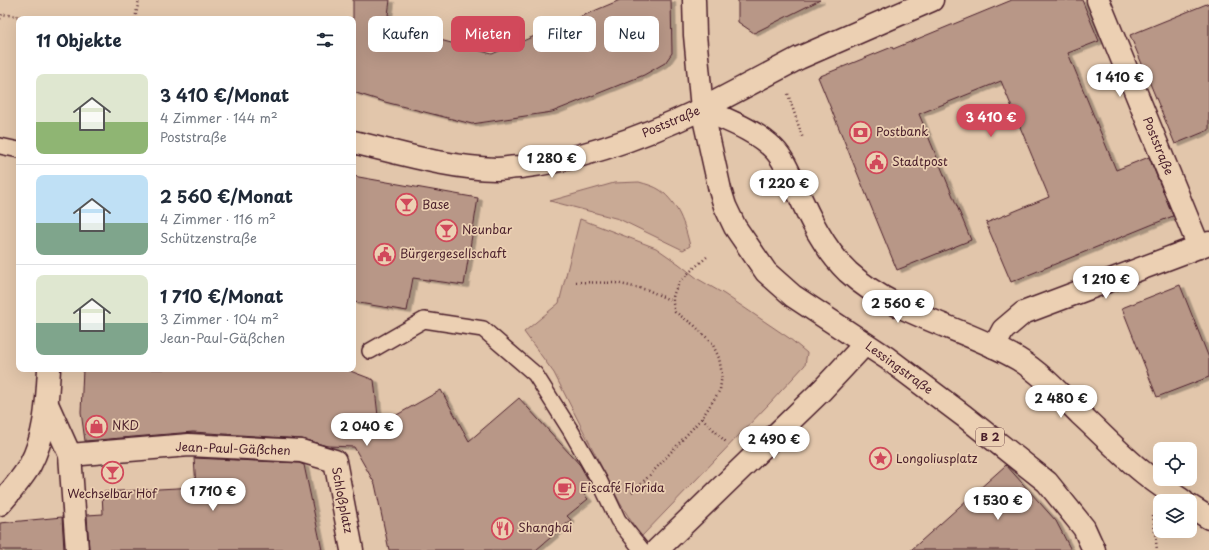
<!DOCTYPE html>
<html lang="de">
<head>
<meta charset="utf-8">
<style>
  body { margin:0; font-family:"Playpen Sans",sans-serif; background:#f6f6f7; color:#1f2937; height:100vh; display:flex; flex-direction:column; font-size:15px; white-space:nowrap }
  * { box-sizing:border-box; margin:0 }
  p { font-size:13px; color:#747a83 }
  .icon { flex:none; width:22px; height:22px; fill:none; stroke:currentColor; stroke-width:2; stroke-linecap:round; stroke-linejoin:round }
  .map { position:relative; flex:1; overflow:hidden }
  .side { position:absolute; left:16px; top:16px; width:340px; height:356px; display:flex; flex-direction:column; background:#fff; border-radius:8px; box-shadow:0 4px 16px #0002 }
  .side>* { flex:none }
  .top-card { position:absolute; left:368px; top:16px; width:380px; height:36px; display:flex; gap:8px }
  .controls { position:absolute; left:1153px; top:442px; display:grid; gap:8px }
  .controls a { display:grid; place-items:center; width:44px; height:44px; border-radius:8px; background:#fff; box-shadow:0 4px 16px #0002; font-size:20px }
  .price { position:absolute; translate:-50% -34px; padding:0 9px; border-radius:14px; background:#fff; color:#222; font-size:13px; line-height:26px; filter:drop-shadow(0 1px 2px #0008) }
  .price::after { content:''; position:absolute; left:50%; top:24px; width:12px; height:9px; margin-left:-6px; background:inherit; clip-path:polygon(0 0,100% 0,50% 100%) }
  .price.active { background:#d1495b; color:#fff }
  ul { padding:0; list-style:none }
  li { display:flex; align-items:center; gap:12px; height:100px; padding:0 20px }
  li+li { border-top:1px solid #e0e1e3 }
  li span { display:grid; place-items:center; flex:none; width:112px; height:80px; border-radius:8px; color:#555 }
  li>.icon { margin-inline-start:auto }
  span .icon { width:48px; height:48px; fill:#fffc; stroke-width:1 }
  li b { font-size:17px }
  h2 { display:flex; justify-content:space-between; align-items:center; height:48px; padding:0 20px; font-size:17px }
  .tag { padding:0 14px; border-radius:8px; background:#fff; box-shadow:0 4px 16px #0002; font-size:14px; line-height:36px }
  .tag.active { background:#d1495b; color:#fff }
  .map>svg:first-child { display:block }
  .green { fill:#c9aa95; stroke:#8a6460 }
  .building { fill:#b89787; stroke:#4a1f2b; filter:url(#shadow) }
  .lines { fill:none; stroke-linecap:round; stroke-linejoin:round }
  .lane-casing { stroke:#4a1f2b; stroke-width:18 }
  .street-casing { stroke:#4a1f2b; stroke-width:25 }
  .secondary-casing { stroke:#4a1f2b; stroke-width:25 }
  .primary-casing { stroke:#4a1f2b; stroke-width:25 }
  .path { stroke:#4a1f2b; stroke-width:2.5; stroke-dasharray:1 3; stroke-linecap:butt }
  .lane { stroke:#ecd0b3; stroke-width:15 }
  .street { stroke:#ecd0b3; stroke-width:22 }
  .secondary { stroke:#ecd0b3; stroke-width:22 }
  .primary { stroke:#ecd0b3; stroke-width:22 }
  .labels { text-anchor:middle; stroke-width:3.5; stroke-linejoin:round; paint-order:stroke }
  .shield { fill:#ecd0b3; stroke:#7b5454; stroke-width:1 }
  .shield-label { font-size:11px; font-weight:bold; fill:#4a1f2b }
  .street-label { font-size:12px; fill:#4a1f2b; stroke:#ecd0b3 }
  .poi-label { font-size:12px; fill:#4a1f2b; stroke:#ecd0b3; text-anchor:start }
</style>
</head>
<body>
<div class="map">
<svg width="1209" height="550" viewBox="0 0 1209 550">
  <defs>
    <filter id="shadow"><feDropShadow dx="4.5" dy="2.5" stdDeviation="0" flood-color="#0004"/></filter>
  </defs>
  <rect width="100%" height="100%" fill="#e2c6ab"/>
  <filter id="ink" filterUnits="userSpaceOnUse"><feTurbulence type="fractalNoise" baseFrequency=".025" numOctaves="2"/><feDisplacementMap in="SourceGraphic" scale="8" xChannelSelector="R" yChannelSelector="G"/><feConvolveMatrix kernelMatrix="1 2 1 2 8 2 1 2 1" color-interpolation-filters="sRGB"/></filter>
  <g filter="url(#ink)">
    <!-- green -->
    <g class="green">
      <path d="M639,182C646,184 654,186 660,190C678,203 685,225 690,246L683,250L619,219L550,201L614,183Z"/>
      <polygon points="580,219 656,248 679,264 698,279 724,294 789,338 807,353 805,365 769,404 641,537 620,503 554,373 524,332 559,303"/>
    </g>
    <!-- building -->
    <g class="building">
      <polygon points="353,0 390,0 388,15 409,24 407,31 492,54 620,0 671,0 672,53 665,63 644,75 552,112 472,124 385,102 353,92"/>
      <polygon points="738,0 820,0 754,33 738,22"/>
      <polygon points="1012,0 1082,0 1099,41 1068,53 1116,170 1149,157 1173,216 1011,282 986,223 1049,197 1001,81 919,114 971,240 897,270 818,77 892,47 893,49"/>
      <polygon points="1209,3 1209,130 1175,144 1130,35"/>
      <polygon points="353,176 478,198 464,285 413,278 407,311 353,302"/>
      <polygon points="1180,285 1209,358 1209,377 1157,397 1122,308"/>
      <polygon points="83,369 345,369 374,380 379,425 441,390 469,441 519,398 580,465 590,483 581,491 588,499 567,516 571,520 536,550 389,550 375,484 354,447 327,446 302,439 193,432 85,441 81,412"/>
      <polygon points="194,458 299,463 304,465 322,550 89,550 87,515 103,514 102,492 196,487"/>
      <polygon points="1006,465 1056,521 1071,550 911,550"/>
      <polygon points="62,517 64,550 0,550 0,523"/>
    </g>
    <g class="lines">
      <defs>
        <g id="lane">
          <polyline points="0,146 19,150"/>
          <polyline points="370,351 424,320 483,329 535,374 571,431 599,480 618,520 642,550"/>
        </g>
        <g id="street">
          <polyline points="1098,0 1199,247"/>
          <path d="M353,142C400,153 448,168 496,169C504,169 512,167 520,167C583,160 645,136 702,109"/>
          <polyline points="994,347 1003,330 1023,313 1209,243"/>
          <polyline points="47,404 70,455 77,550"/>
          <polyline points="70,455 189,445 301,451 335,461 352,550"/>
          <path d="M0,504C11,491 22,479 30,465C46,435 47,402 49,369"/>
          <polyline points="657,550 822,390 865,344"/>
        </g>
        <g id="secondary">
          <path d="M702,109C726,120 754,129 774,149C784,159 790,175 796,188C809,217 824,249 848,272C896,316 963,327 1018,359C1041,373 1061,395 1080,414C1101,433 1121,455 1144,473C1156,483 1170,492 1183,501"/>
          <polyline points="1190,506 1209,518"/>
        </g>
        <g id="primary">
          <polyline points="694,0 695,35 702,109 720,190 725,206 735,227 766,272 793,296 887,358 964,416 1047,482 1084,528 1094,550"/>
          <polyline points="702,109 799,58 932,0"/>
        </g>
      </defs>
      <!-- lane casing -->
      <use href="#lane" class="lane-casing"/>
      <!-- street casing -->
      <use href="#street" class="street-casing"/>
      <!-- secondary casing -->
      <use href="#secondary" class="secondary-casing"/>
      <!-- primary casing -->
      <use href="#primary" class="primary-casing"/>
      <!-- path -->
      <g class="path">
        <polyline points="0,19 2,14 35,19"/>
        <polyline points="135,19 139,0"/>
        <polyline points="788,94 803,139"/>
        <polyline points="576,282 616,283 648,290 672,301"/>
        <polyline points="702,418 727,443"/>
        <path d="M632,492L651,474L702,418L720,390L722,374L719,358L712,343L694,325L675,312C674,309 673,305 673,302C671,284 696,267 708,256"/>
        <polyline points="1153,515 1157,550"/>
      </g>
      <!-- lane -->
      <use href="#lane" class="lane"/>
      <!-- street -->
      <use href="#street" class="street"/>
      <!-- secondary -->
      <use href="#secondary" class="secondary"/>
      <!-- primary -->
      <use href="#primary" class="primary"/>
    </g>
  </g>
  <!-- icons -->
  <defs>
    <symbol id="bank-ring" viewBox="-11 -11 22 22"><circle r="9.5" fill="#ecd0b3" stroke="#d1495b" stroke-width="1.5"/><path d="M-6-4H6V4H-6ZM0-2.3a2.3 2.3 0 1 0 0 4.6a2.3 2.3 0 1 0 0-4.6Z" fill="#d1495b"/></symbol>
    <symbol id="civic-ring" viewBox="-11 -11 22 22"><circle r="9.5" fill="#ecd0b3" stroke="#d1495b" stroke-width="1.5"/><path d="M-.6-6.5H3V-4.5H.6V-3L4-1V1h2V6H-6V1h2V-1L-.6-3ZM-1.2 2.5V6h2.4V2.5Z" fill="#d1495b"/></symbol>
    <symbol id="bar-ring" viewBox="-11 -11 22 22"><circle r="9.5" fill="#ecd0b3" stroke="#d1495b" stroke-width="1.5"/><path d="M-6-5H6L.8 .8V4.5H3.5V6h-7V4.5H-.8V.8Z" fill="#d1495b"/></symbol>
    <symbol id="shop-ring" viewBox="-11 -11 22 22"><circle r="9.5" fill="#ecd0b3" stroke="#d1495b" stroke-width="1.5"/><path d="M-5-2.5h2.3a2.7 3.5 0 0 1 5.4 0H5L5.5 6h-11ZM-1.5-2.5h3a1.5 2.3 0 0 0-3 0Z" fill="#d1495b"/></symbol>
    <symbol id="sight-ring" viewBox="-11 -11 22 22"><circle r="9.5" fill="#ecd0b3" stroke="#d1495b" stroke-width="1.5"/><path d="M0-6L1.8-2.2L6-1.7L2.9 1.2L3.7 5.4L0 3.3L-3.7 5.4L-2.9 1.2L-6-1.7L-1.8-2.2Z" fill="#d1495b"/></symbol>
    <symbol id="cafe-ring" viewBox="-11 -11 22 22"><circle r="9.5" fill="#ecd0b3" stroke="#d1495b" stroke-width="1.5"/><path d="M-5.5-4.5H6V0H3Q3 3.5 0 3.5H-2.5Q-5.5 3.5-5.5 0ZM3-3.2v2h1.7v-2ZM-6 4.5H4V6H-6Z" fill="#d1495b"/></symbol>
    <symbol id="restaurant-ring" viewBox="-11 -11 22 22"><circle r="9.5" fill="#ecd0b3" stroke="#d1495b" stroke-width="1.5"/><path d="M-5-6h1v4h1v-4h1v4h1v-4h1v5L-1.5 .5V6h-2V.5L-5-1ZM5-6V6H3V1.5H1.5Q1.5-4 5-6Z" fill="#d1495b"/></symbol>
  </defs>
  <g fill-rule="evenodd">
    <use href="#bank-ring" x="848" y="120" width="25" height="25"/>
    <use href="#civic-ring" x="864" y="150" width="25" height="25"/>
    <use href="#bar-ring" x="394" y="192" width="25" height="25"/>
    <use href="#bar-ring" x="434" y="218" width="25" height="25"/>
    <use href="#civic-ring" x="372" y="242" width="25" height="25"/>
    <use href="#shop-ring" x="84" y="414" width="25" height="25"/>
    <use href="#sight-ring" x="868" y="446" width="25" height="25"/>
    <use href="#bar-ring" x="100" y="460" width="25" height="25"/>
    <use href="#cafe-ring" x="552" y="476" width="25" height="25"/>
    <use href="#restaurant-ring" x="490" y="516" width="25" height="25"/>
  </g>
  <g class="labels">
    <!-- shield labels -->
    <rect class="shield" x="976" y="428" width="28" height="18" rx="3"/>
    <g class="shield-label">
      <text x="990" y="441">B 2</text>
    </g>
    <!-- street labels -->
    <g class="street-label">
      <text transform="translate(671 122) rotate(-23)" y="4">Poststraße</text>
      <text transform="translate(1158 146) rotate(68)" y="4">Poststraße</text>
      <text transform="translate(899 368) rotate(36)" y="4">Lessingstraße</text>
      <text transform="translate(233 449) rotate(2)" y="4">Jean-Paul-Gäßchen</text>
      <text transform="translate(342 500) rotate(79)" y="4">Schloßplatz</text>
    </g>
    <!-- poi labels -->
    <g class="poi-label">
      <text x="876" y="136">Postbank</text>
      <text x="892" y="166">Stadtpost</text>
      <text x="422" y="209">Base</text>
      <text x="462" y="234">Neunbar</text>
      <text x="400" y="258">Bürgergesellschaft</text>
      <text x="112" y="430">NKD</text>
      <text x="896" y="463">Longoliusplatz</text>
      <text x="580" y="492">Eiscafé Florida</text>
      <text x="112" y="498" text-anchor="middle">Wechselbar Hof</text>
      <text x="518" y="532">Shanghai</text>
    </g>
  </g>
</svg>
<div class="controls">
<a><svg class="icon" aria-label="locate" viewBox="0 0 24 24"><circle cx="12" cy="12" r="6"/><path d="M12 2v4M12 18v4M2 12h4M18 12h4"/></svg></a>
<a><svg class="icon" aria-label="layers" viewBox="0 0 24 24"><path d="M12 4l9 5-9 5-9-5zM3 14l9 5 9-5"/></svg></a>
</div>
<b class="price" style="left:1120px;top:98px">1 410 €</b>
<b class="price active" style="left:991px;top:138px">3 410 €</b>
<b class="price" style="left:552px;top:179px">1 280 €</b>
<b class="price" style="left:784px;top:204px">1 220 €</b>
<b class="price" style="left:1106px;top:300px">1 210 €</b>
<b class="price" style="left:898px;top:324px">2 560 €</b>
<b class="price" style="left:1061px;top:419px">2 480 €</b>
<b class="price" style="left:367px;top:447px">2 040 €</b>
<b class="price" style="left:774px;top:460px">2 490 €</b>
<b class="price" style="left:213px;top:512px">1 710 €</b>
<b class="price" style="left:998px;top:521px">1 530 €</b>
<div class="top-card">
<a class="tag">Kaufen</a>
<a class="tag active">Mieten</a>
<a class="tag">Filter</a>
<a class="tag">Neu</a>
</div>
<section class="side">
<h2>11 Objekte<svg class="icon" aria-label="filters" viewBox="0 0 24 24"><path d="M4 7h16M4 17h16"/><circle cx="9" cy="7" r="2"/><circle cx="15" cy="17" r="2"/></svg></h2>
<ul>
<li><span style="background:linear-gradient(#dfe7d0 60%,#8fb573 0)"><svg class="icon" aria-label="home" viewBox="0 0 24 24"><path d="M3 11l9-7 9 7M6 9v11h12V9"/></svg></span><div><b>3 410 €/Monat</b><p>4 Zimmer · 144 m²</p><p>Poststraße</p></div></li>
<li><span style="background:linear-gradient(#bfe0f5 60%,#7fa58c 0)"><svg class="icon" aria-label="home" viewBox="0 0 24 24"><path d="M3 11l9-7 9 7M6 9v11h12V9"/></svg></span><div><b>2 560 €/Monat</b><p>4 Zimmer · 116 m²</p><p>Schützenstraße</p></div></li>
<li><span style="background:linear-gradient(#dfe7d0 60%,#7fa58c 0)"><svg class="icon" aria-label="home" viewBox="0 0 24 24"><path d="M3 11l9-7 9 7M6 9v11h12V9"/></svg></span><div><b>1 710 €/Monat</b><p>3 Zimmer · 104 m²</p><p>Jean-Paul-Gäßchen</p></div></li>
</ul>
</section>
</div>
</body>
</html>
